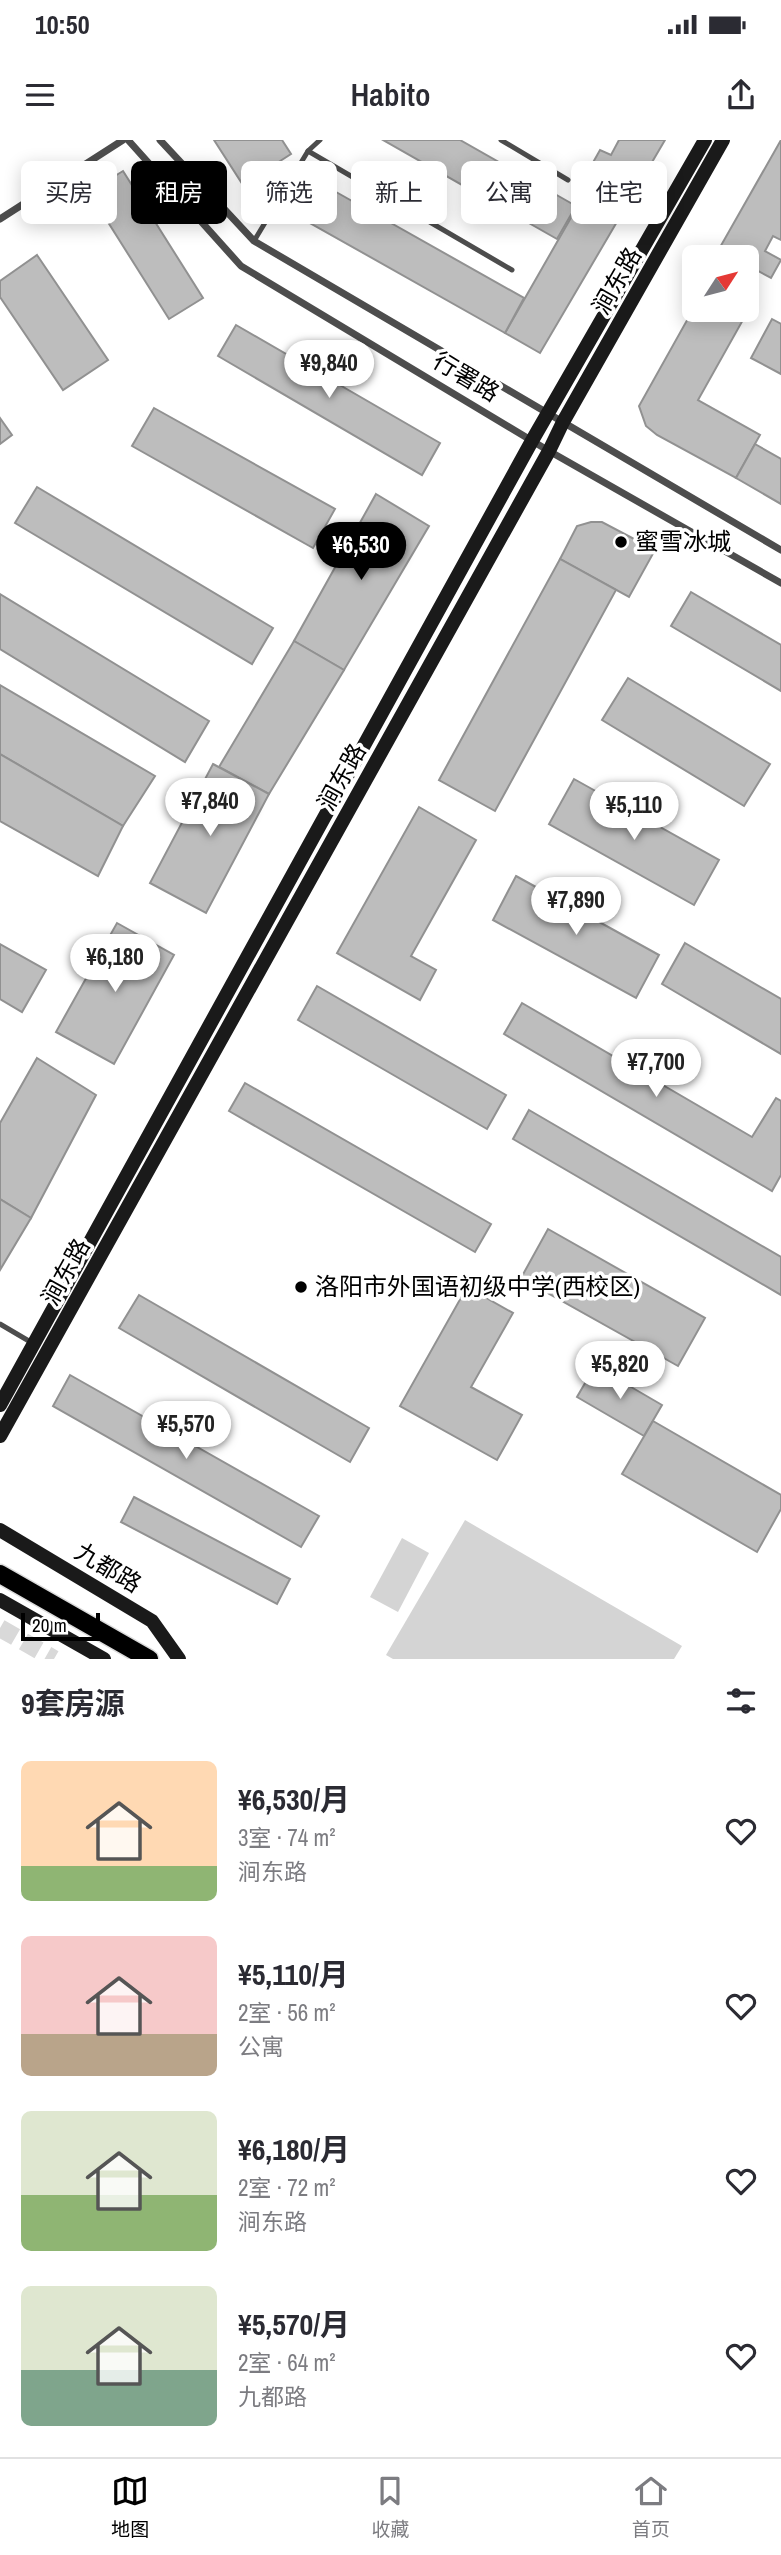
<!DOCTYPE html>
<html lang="zh">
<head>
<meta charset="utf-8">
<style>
  body { margin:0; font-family:"Archivo Narrow","Noto Sans SC",sans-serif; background:#f7f7f7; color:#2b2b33; height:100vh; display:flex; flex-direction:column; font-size:26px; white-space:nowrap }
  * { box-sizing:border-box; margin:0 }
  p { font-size:23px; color:#7c7c81 }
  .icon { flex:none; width:38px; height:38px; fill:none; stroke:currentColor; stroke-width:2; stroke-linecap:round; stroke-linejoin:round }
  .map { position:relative; height:1519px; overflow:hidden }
  .side { display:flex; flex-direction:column; background:#fff; flex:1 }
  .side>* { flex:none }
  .top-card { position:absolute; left:21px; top:21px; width:740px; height:63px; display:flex; gap:14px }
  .needle { width:46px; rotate:54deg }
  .tools { position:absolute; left:682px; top:105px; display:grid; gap:14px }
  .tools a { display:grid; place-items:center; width:77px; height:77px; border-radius:10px; background:#fff; box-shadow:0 4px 18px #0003; font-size:35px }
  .scale { position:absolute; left:21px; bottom:18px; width:79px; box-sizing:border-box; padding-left:7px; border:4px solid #000; border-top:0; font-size:19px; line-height:24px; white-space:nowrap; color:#000; -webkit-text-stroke:5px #fff; paint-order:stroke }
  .price { position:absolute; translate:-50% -60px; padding:0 16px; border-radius:24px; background:#fff; color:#222; font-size:23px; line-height:46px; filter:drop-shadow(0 2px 4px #0008) }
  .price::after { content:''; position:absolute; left:50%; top:42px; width:21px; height:16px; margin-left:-10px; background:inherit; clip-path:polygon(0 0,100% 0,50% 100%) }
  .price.selected { background:#000; color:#fff }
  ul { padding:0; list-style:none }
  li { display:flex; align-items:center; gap:21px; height:175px; padding:0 21px }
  li span { display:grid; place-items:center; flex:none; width:196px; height:140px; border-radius:10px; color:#555 }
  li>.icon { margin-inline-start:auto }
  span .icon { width:84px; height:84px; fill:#fffc; stroke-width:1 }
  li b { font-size:30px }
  h2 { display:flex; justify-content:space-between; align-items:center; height:84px; padding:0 21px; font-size:30px }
  .tag { padding:0 24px; border-radius:10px; background:#fff; box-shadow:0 4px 18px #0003; font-size:24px; line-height:63px }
  .tag.selected { background:#000; color:#fff }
  .status { display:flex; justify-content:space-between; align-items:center; height:49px; padding:0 35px; background:#fff; direction:ltr }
  .status svg { height:19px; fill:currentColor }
  header { display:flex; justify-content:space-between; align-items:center; height:91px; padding:0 21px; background:#fff; font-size:32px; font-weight:600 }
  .dock { display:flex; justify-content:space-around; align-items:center; height:98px; border-top:2px solid #e1e1e2; background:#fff; font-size:19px; color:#7c7c81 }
  .dock a { display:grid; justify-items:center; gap:4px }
  .dock .selected { color:#000 }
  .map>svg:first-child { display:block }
  .garden { fill:#d4d4d4 }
  .building { fill:#bdbdbd; stroke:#919191; stroke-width:2 }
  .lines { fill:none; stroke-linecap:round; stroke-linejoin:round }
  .primary-tunnel { stroke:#d9d9d9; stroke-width:18; stroke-dasharray:18 9; stroke-linecap:butt }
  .primary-casing { stroke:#dbdbdb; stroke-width:21 }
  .lane { stroke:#4d4d4d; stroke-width:5 }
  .street { stroke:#4d4d4d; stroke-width:7 }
  .secondary { stroke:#1a1a1a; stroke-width:14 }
  .primary { stroke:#000; stroke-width:18 }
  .poi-dot { fill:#000; stroke:#fff; stroke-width:2.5 }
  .labels { text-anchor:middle; stroke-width:7; stroke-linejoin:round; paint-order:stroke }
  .street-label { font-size:24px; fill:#000; stroke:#fff }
  .poi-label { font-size:24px; fill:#000; stroke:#fff; text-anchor:start }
</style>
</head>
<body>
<div class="status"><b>10:50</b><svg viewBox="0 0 49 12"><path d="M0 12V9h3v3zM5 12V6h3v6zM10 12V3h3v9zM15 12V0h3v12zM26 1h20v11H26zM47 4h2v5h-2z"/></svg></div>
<header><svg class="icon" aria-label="menu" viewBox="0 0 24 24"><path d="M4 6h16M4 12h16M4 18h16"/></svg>Habito<svg class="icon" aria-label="share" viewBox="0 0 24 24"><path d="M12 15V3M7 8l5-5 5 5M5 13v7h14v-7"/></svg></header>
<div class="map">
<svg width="781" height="1519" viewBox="0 0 781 1519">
  <rect width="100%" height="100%" fill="#fff"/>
  <!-- garden -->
  <g class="garden">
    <polygon points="465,1380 682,1506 674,1519 393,1519 386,1515"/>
    <polygon points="402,1398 429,1413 398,1472 370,1457"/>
  </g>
  <!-- building -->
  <g class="building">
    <polygon points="214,0 282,0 291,14 243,45"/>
    <polygon points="383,0 460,0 576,66 557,99"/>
    <polygon points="619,0 665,0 540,213 505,193 588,48 582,42 600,10 611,15"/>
    <polygon points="781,0 781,100 773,96 765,111 781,120 771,138 747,125 747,117 734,117 719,109"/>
    <polygon points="123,31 203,158 169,179 89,52"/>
    <polygon points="313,39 524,158 505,193 294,74"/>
    <polygon points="37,115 108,220 63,250 0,157 0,141"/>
    <polygon points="747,159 753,162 698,260 760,295 736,338 657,295 646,286 639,266 695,166 695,170 747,170"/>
    <polygon points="772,179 781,184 781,234 751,218"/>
    <polygon points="236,185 440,303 422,335 218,216"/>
    <polygon points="154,268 335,369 313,408 132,306"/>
    <polygon points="0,278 12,295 0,304"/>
    <polygon points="755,304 781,319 781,364 736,338"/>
    <polygon points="37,347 273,488 252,524 15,383"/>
    <polygon points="376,354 429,386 344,530 294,501"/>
    <polygon points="591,382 602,382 655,410 629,457 560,419 577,386"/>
    <polygon points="560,419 616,450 495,671 439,640"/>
    <polygon points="691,452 781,505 781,551 671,486"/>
    <polygon points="0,454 209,581 185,622 0,509"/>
    <polygon points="294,501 344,530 269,654 219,627"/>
    <polygon points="628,538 770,624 744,666 602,580"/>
    <polygon points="0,545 155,636 123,686 0,614"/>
    <polygon points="0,614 123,686 98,736 0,681"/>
    <polygon points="213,624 269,654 206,773 150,743"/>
    <polygon points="574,639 719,720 694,765 549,684"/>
    <polygon points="419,667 476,700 411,816 436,830 420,860 337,813"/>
    <polygon points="516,736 659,815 636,858 493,780"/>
    <polygon points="117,783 174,815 114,924 56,892"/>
    <polygon points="685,803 781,859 781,914 662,844"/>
    <polygon points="0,804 46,830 22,872 0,859"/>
    <polygon points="317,846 506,955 487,989 298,880"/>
    <polygon points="522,863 752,997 776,958 781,961 781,1035 772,1051 504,894"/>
    <polygon points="37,918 96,955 31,1078 0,1059 0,983"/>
    <polygon points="245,943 491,1084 475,1112 229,971"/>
    <polygon points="529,970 781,1117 781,1155 513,999"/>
    <polygon points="0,1059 31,1078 0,1130"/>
    <polygon points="548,1089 705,1178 678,1226 521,1138"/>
    <polygon points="467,1147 513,1173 471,1247 522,1275 497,1320 400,1266"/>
    <polygon points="139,1155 369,1288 350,1322 119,1188"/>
    <polygon points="595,1226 662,1265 644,1296 577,1257"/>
    <polygon points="70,1235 319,1376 301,1407 53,1266"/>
    <polygon points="653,1281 781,1355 781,1369 757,1412 622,1334"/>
    <polygon points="134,1357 290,1439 277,1464 121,1382"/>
  </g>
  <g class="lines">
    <!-- primary-tunnel -->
    <polyline class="primary-tunnel" points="0,1488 54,1519"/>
    <defs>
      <polyline id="primary" points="0,1434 149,1519"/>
    </defs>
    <!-- primary casing -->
    <use href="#primary" class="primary-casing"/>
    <!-- lane -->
    <g class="lane">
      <polyline points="501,0 568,40"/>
      <polyline points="308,11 512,130"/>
      <polyline points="254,101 308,11 320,0"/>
      <polyline points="0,1184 34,1204"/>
    </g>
    <!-- street -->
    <g class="street">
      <polyline points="128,0 241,126 549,311 781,443"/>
      <polyline points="160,0 254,101 781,410"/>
      <polyline points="0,79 123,0"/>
    </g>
    <!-- secondary -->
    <g class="secondary">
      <polyline points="0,1265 533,299 705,0"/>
      <polyline points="0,1296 549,311 563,282 723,0"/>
      <polyline points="0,1390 152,1481 179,1519"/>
      <polyline points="0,1460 104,1519"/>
    </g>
    <!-- primary -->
    <use href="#primary" class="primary"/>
  </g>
  <!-- markers -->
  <g class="poi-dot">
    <circle cx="621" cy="402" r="7"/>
    <circle cx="301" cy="1147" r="7"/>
  </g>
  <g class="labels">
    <!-- street labels -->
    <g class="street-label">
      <text transform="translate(617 141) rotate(-60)" y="8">涧东路</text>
      <text transform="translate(466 237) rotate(31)" y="8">行署路</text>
      <text transform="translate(342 637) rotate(-61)" y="8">涧东路</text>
      <text transform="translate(66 1132) rotate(-61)" y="8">涧东路</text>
      <text transform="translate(108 1428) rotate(31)" y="8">九都路</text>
    </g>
    <!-- poi labels -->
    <g class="poi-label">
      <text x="635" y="410">蜜雪冰城</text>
      <text x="315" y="1155">洛阳市外国语初级中学(西校区)</text>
    </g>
  </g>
</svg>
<div class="tools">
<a><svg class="needle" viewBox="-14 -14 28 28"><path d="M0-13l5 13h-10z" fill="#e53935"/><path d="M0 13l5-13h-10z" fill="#7c7c81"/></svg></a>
</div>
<div class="scale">20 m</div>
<b class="price" style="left:329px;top:260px">¥9,840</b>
<b class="price selected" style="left:361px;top:442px">¥6,530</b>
<b class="price" style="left:210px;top:698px">¥7,840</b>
<b class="price" style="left:634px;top:702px">¥5,110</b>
<b class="price" style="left:576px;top:797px">¥7,890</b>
<b class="price" style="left:115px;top:854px">¥6,180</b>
<b class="price" style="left:656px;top:959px">¥7,700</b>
<b class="price" style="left:620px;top:1261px">¥5,820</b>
<b class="price" style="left:186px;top:1321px">¥5,570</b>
<div class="top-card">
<a class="tag">买房</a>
<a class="tag selected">租房</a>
<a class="tag">筛选</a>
<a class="tag">新上</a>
<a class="tag">公寓</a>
<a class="tag">住宅</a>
</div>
</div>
<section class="side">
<h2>9套房源<svg class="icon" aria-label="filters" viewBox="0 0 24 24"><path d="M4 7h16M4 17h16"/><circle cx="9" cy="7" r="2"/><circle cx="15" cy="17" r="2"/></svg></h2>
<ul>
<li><span style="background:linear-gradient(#ffd9b3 75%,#8fb573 0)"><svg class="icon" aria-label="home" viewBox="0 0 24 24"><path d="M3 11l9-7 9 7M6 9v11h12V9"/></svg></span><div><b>¥6,530/月</b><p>3室 · 74 m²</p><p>涧东路</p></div><svg class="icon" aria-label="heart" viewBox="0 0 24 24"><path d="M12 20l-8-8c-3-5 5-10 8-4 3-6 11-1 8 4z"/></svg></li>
<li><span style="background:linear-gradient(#f6c9c9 70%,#b9a48a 0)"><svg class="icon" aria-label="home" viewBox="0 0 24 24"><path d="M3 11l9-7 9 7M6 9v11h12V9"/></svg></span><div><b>¥5,110/月</b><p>2室 · 56 m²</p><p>公寓</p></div><svg class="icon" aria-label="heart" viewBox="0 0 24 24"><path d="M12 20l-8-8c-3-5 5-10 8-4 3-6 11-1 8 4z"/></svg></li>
<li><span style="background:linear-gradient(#dfe7d0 60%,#8fb573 0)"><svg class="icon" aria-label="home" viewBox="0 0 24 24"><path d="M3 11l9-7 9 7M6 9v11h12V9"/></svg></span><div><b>¥6,180/月</b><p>2室 · 72 m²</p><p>涧东路</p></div><svg class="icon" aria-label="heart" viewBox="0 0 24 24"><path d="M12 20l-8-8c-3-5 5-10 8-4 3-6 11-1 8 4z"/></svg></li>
<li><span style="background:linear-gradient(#dfe7d0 60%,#7fa58c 0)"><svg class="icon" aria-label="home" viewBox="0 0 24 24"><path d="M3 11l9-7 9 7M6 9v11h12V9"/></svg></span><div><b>¥5,570/月</b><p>2室 · 64 m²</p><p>九都路</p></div><svg class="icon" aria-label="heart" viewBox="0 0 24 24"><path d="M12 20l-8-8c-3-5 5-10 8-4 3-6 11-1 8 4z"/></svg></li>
</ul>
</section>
<nav class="dock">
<a class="selected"><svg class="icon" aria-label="map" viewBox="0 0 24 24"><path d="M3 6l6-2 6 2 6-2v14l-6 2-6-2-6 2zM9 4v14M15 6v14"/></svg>地图</a>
<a><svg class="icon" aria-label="saved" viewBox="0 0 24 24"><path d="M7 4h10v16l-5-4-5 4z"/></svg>收藏</a>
<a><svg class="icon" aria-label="home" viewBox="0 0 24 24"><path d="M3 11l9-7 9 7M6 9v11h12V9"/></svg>首页</a>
</nav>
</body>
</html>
